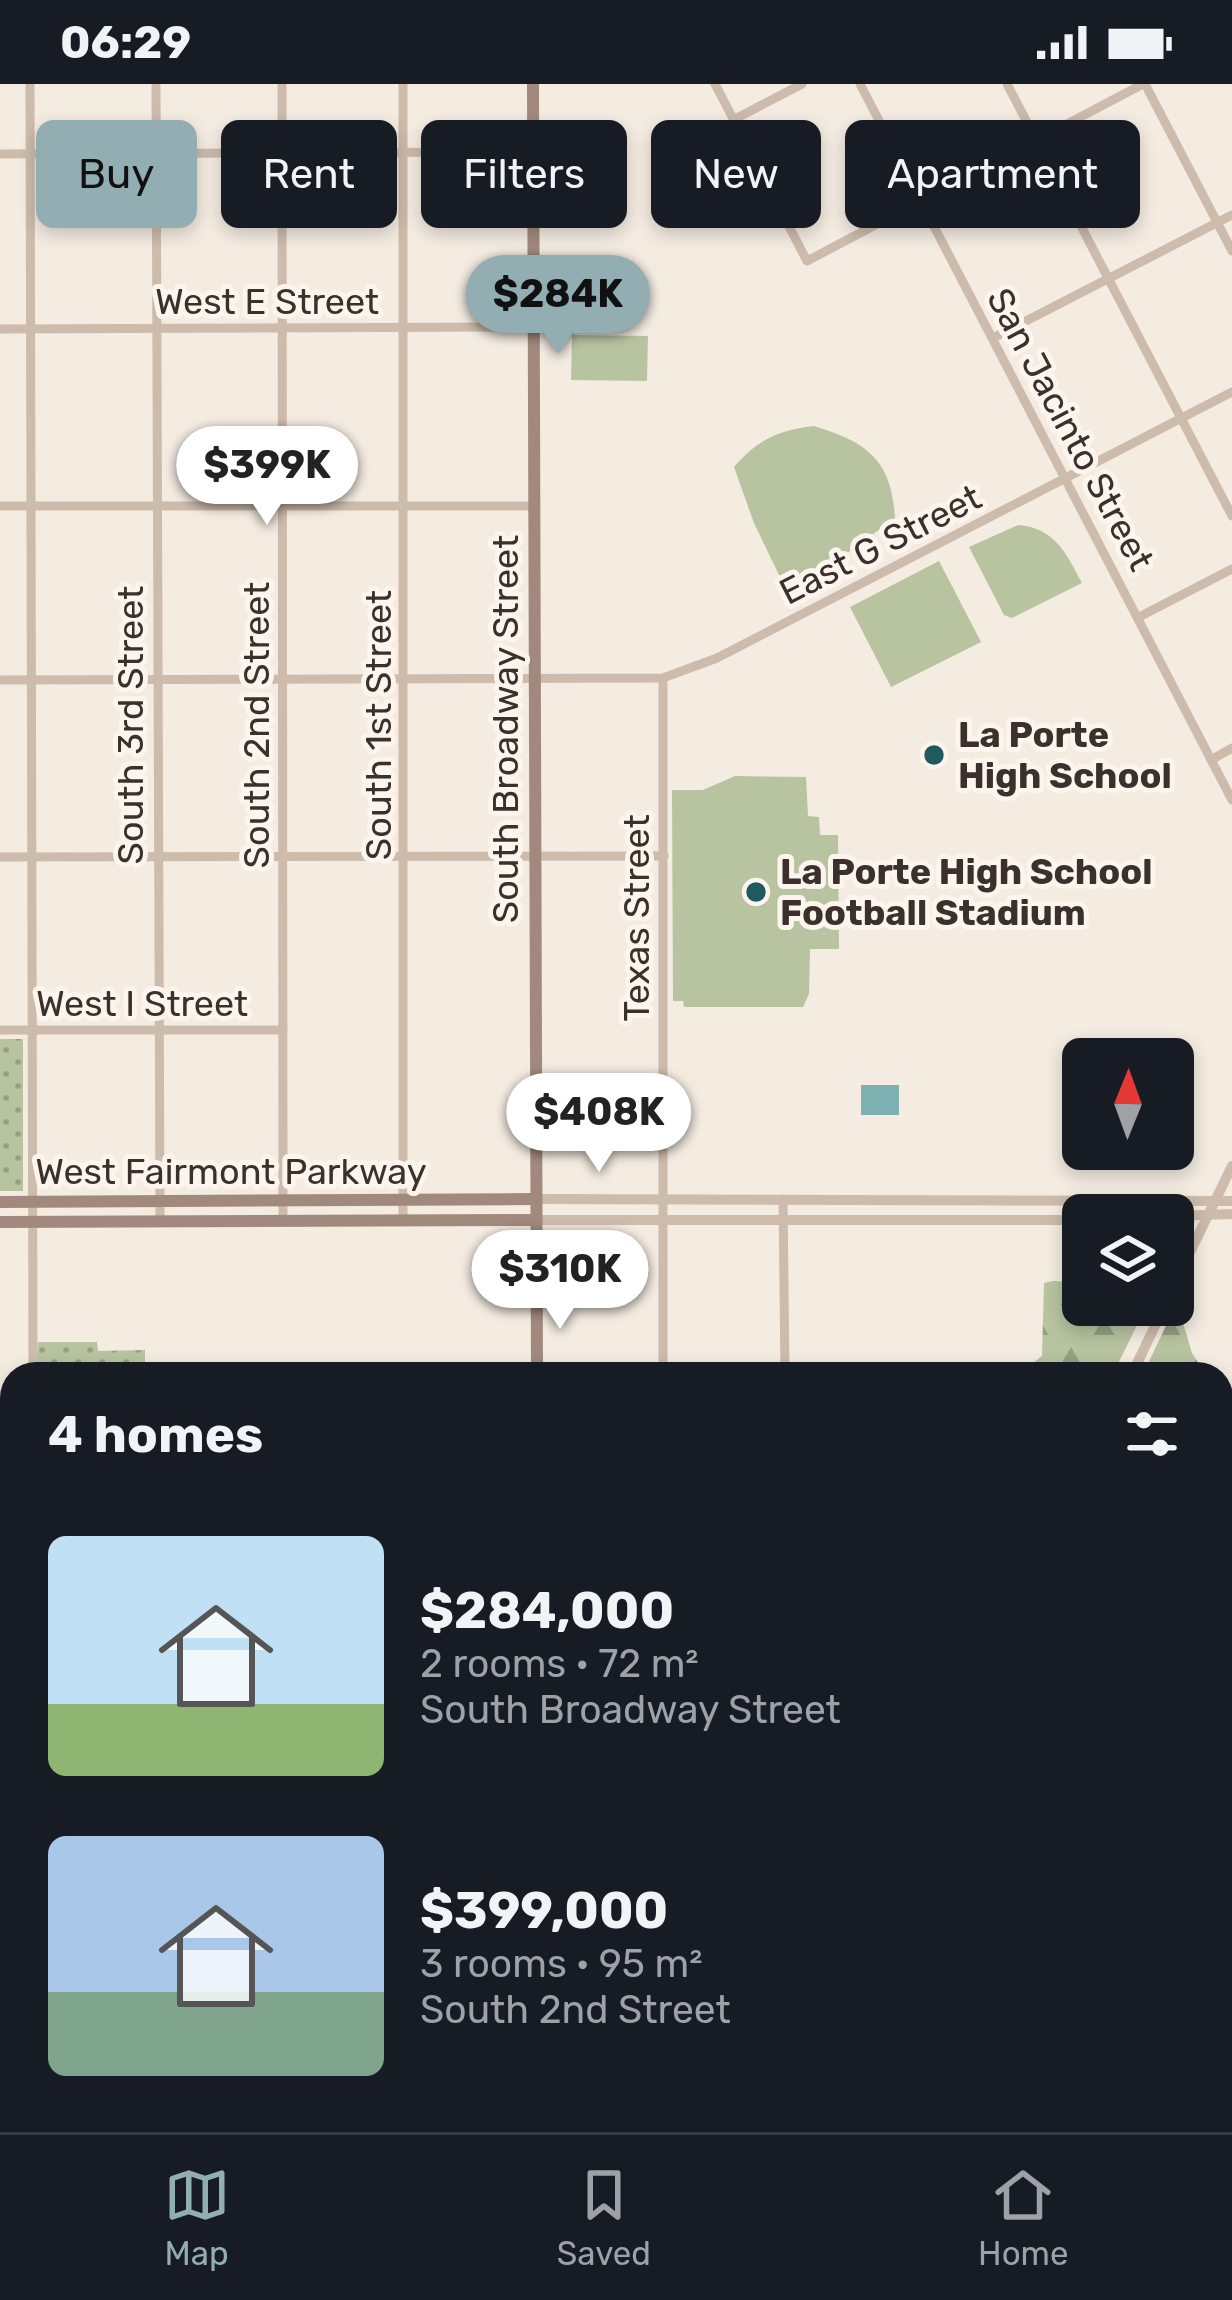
<!DOCTYPE html>
<html lang="en">
<head>
<meta charset="utf-8">
<style>
  body { margin:0; font-family:Rubik,sans-serif; background:#242831; color:#f1f3f6; height:100vh; display:flex; flex-direction:column; font-size:45px; white-space:nowrap }
  * { box-sizing:border-box; margin:0 }
  p { font-size:39px; color:#9ea1a6 }
  .icon { flex:none; width:66px; height:66px; fill:none; stroke:currentColor; stroke-width:2; stroke-linecap:round; stroke-linejoin:round }
  .map { position:relative; flex:1; overflow:hidden }
  .sheet { position:absolute; left:0px; top:1278px; width:1233px; height:771px; display:flex; flex-direction:column; background:#171b24; border-radius:36px 36px 0 0; box-shadow:0 6px 18px #0003 }
  .sheet>* { flex:none }
  .hud { position:absolute; left:36px; top:36px; width:1161px; height:108px; display:flex; gap:24px }
  .needle { width:78px; rotate:1deg }
  .fabs { position:absolute; left:1062px; top:954px; display:grid; gap:24px }
  .fabs a { display:grid; place-items:center; width:132px; height:132px; border-radius:18px; background:#171b24; box-shadow:0 6px 18px #0003; font-size:60px }
  .price { position:absolute; translate:-50% -102px; padding:0 27px; border-radius:42px; background:#fff; color:#222; font-size:39px; line-height:78px; filter:drop-shadow(0 3px 6px #0008) }
  .price::after { content:''; position:absolute; left:50%; top:72px; width:36px; height:27px; margin-left:-18px; background:inherit; clip-path:polygon(0 0,100% 0,50% 100%) }
  .price.on { background:#92aeb2; color:#111 }
  ul { padding:0; list-style:none }
  li { display:flex; align-items:center; gap:36px; height:300px; padding:0 48px }
  li span { display:grid; place-items:center; flex:none; width:336px; height:240px; border-radius:18px; color:#555 }
  li>.icon { margin-inline-start:auto }
  span .icon { width:144px; height:144px; fill:#fffc; stroke-width:1 }
  li b { font-size:51px }
  h2 { display:flex; justify-content:space-between; align-items:center; height:144px; padding:0 48px; font-size:51px }
  .chip { padding:0 42px; border-radius:18px; background:#171b24; box-shadow:0 6px 18px #0003; font-size:42px; line-height:108px }
  .chip.on { background:#92aeb2; color:#111 }
  .status { display:flex; justify-content:space-between; align-items:center; height:84px; padding:0 60px; background:#171b24; direction:ltr }
  .status svg { height:33px; fill:currentColor }
  .tabs { display:flex; justify-content:space-around; align-items:center; height:168px; border-top:3px solid #363941; background:#171b24; font-size:33px; color:#9ea1a6 }
  .tabs a { display:grid; justify-items:center; gap:6px }
  .tabs .on { color:#92aeb2 }
  .map>svg:first-child { display:block }
  .grass { fill:url(#grass-dots) }
  .forest { fill:url(#forest-firs) }
  .park { fill:url(#park-tufts) }
  .garden { fill:#b8c4a0 }
  .water { fill:#7fb0b2 }
  .lines { fill:none; stroke-linecap:round; stroke-linejoin:round }
  .river { stroke:#7fb0b2; stroke-width:15 }
  .minor { stroke:#cdbbac; stroke-width:9 }
  .tertiary { stroke:#cdbbac; stroke-width:10 }
  .secondary { stroke:#a18a7d; stroke-width:12 }
  .poi-dot { fill:#1f5a5e; stroke:#fbf5ee; stroke-width:4.5 }
  .labels { text-anchor:middle; stroke-width:10; stroke-linejoin:round; paint-order:stroke }
  .street-label { font-size:36px; fill:#3b302b; stroke:#fbf5ee }
  .poi-label { font-size:36px; font-weight:bold; fill:#3b302b; stroke:#fbf5ee; text-anchor:start }
</style>
</head>
<body>
<div class="status"><b>06:29</b><svg viewBox="0 0 49 12"><path d="M0 12V9h3v3zM5 12V6h3v6zM10 12V3h3v9zM15 12V0h3v12zM26 1h20v11H26zM47 4h2v5h-2z"/></svg></div>
<div class="map">
<svg width="1232" height="2048" viewBox="0 0 1232 2048">
  <defs>
    <pattern id="grass-dots" width="8" height="8" patternUnits="userSpaceOnUse" patternTransform="scale(3)"><rect width="8" height="8" fill="#b8c4a0"/><path d="M2 2h.1M6 6h.1" fill="none" stroke="#97a083" stroke-width="1.8" stroke-linecap="round"/></pattern>
    <pattern id="forest-firs" width="22" height="20" patternUnits="userSpaceOnUse" patternTransform="scale(3)"><rect width="22" height="20" fill="#b8c4a0"/><path d="M5 1l3.5 6h-7zM16 11l3.5 6h-7z" fill="#97a083"/></pattern>
    <pattern id="park-tufts" width="24" height="20" patternUnits="userSpaceOnUse" patternTransform="scale(3)"><rect width="24" height="20" fill="#b8c4a0"/><path d="M3 7l-1-3M5 7V3M7 7l1-3M15 17l-1-3M17 17v-4M19 17l1-3" fill="none" stroke="#97a083"/></pattern>
  </defs>
  <rect width="100%" height="100%" fill="#f4ebe1"/>
  <!-- grass -->
  <g class="grass">
    <rect x="0" y="955" width="23" height="152"/>
    <polygon points="38,1258 97,1258 98,1267 145,1266 145,1290 36,1290"/>
  </g>
  <!-- forest -->
  <g class="forest">
    <polygon points="1053,1197 1083,1198 1083,1221 1147,1221 1113,1290 1011,1290 1018,1279 1029,1282 1042,1272 1044,1199"/>
    <polygon points="1174,1225 1180,1229 1192,1269 1205,1290 1143,1290"/>
    <polygon points="0,1489 12,1489 12,1823 0,1827"/>
    <polygon points="288,2037 505,2037 505,2048 296,2048"/>
  </g>
  <!-- park -->
  <polygon class="park" points="0,1757 12,1788 12,2037 245,2037 227,2048 0,2048"/>
  <!-- garden -->
  <g class="garden">
    <polygon points="572,251 648,252 647,297 571,296"/>
    <path d="M814,342C868,359 891,375 895,434L846,470L793,496L779,491L754,439L734,383C757,356 778,346 814,342Z"/>
    <path d="M1018,441C1055,444 1066,469 1082,499L1012,534L1004,531L969,463Z"/>
    <polygon points="939,477 981,558 891,603 850,523"/>
    <polygon points="735,692 806,693 808,732 819,733 820,751 838,751 839,865 810,865 809,910 803,923 684,923 683,917 673,917 672,706 703,706"/>
  </g>
  <!-- water -->
  <rect class="water" x="861" y="1001" width="38" height="30"/>
  <g class="lines">
    <!-- river -->
    <g class="river">
      <polyline points="0,1757 12,1788"/>
      <polyline points="321,2037 329,2048"/>
      <polyline points="644,2037 661,2048"/>
      <polyline points="480,2048 490,2037"/>
    </g>
    <!-- minor -->
    <g class="minor">
      <polyline points="30,0 33,1290"/>
      <polyline points="156,0 160,1137"/>
      <polyline points="282,0 283,1137"/>
      <polyline points="715,0 807,177 1143,0"/>
      <polyline points="860,0 1232,716"/>
      <polyline points="1007,0 1232,432"/>
      <polyline points="1145,0 1232,167"/>
      <polyline points="733,36 802,0"/>
      <polyline points="0,70 533,68"/>
      <polyline points="0,245 534,243"/>
      <polyline points="993,254 1232,131"/>
      <polyline points="0,422 534,422"/>
      <polyline points="1139,533 1232,485"/>
      <polyline points="663,594 663,1290"/>
      <polyline points="0,596 663,594 717,574 1232,308"/>
      <polyline points="1211,676 1232,664"/>
      <polyline points="0,773 664,772"/>
      <polyline points="0,946 283,946"/>
      <polyline points="783,1115 785,1290"/>
      <polyline points="403,1137 403,0"/>
      <polyline points="1221,1442 1232,1447"/>
      <polyline points="1221,1602 1232,1581"/>
      <polyline points="1221,1727 1232,1732"/>
      <polyline points="941,2037 964,2048"/>
      <polyline points="766,2048 772,2037"/>
      <polyline points="1005,2048 1011,2037"/>
    </g>
    <!-- tertiary -->
    <g class="tertiary">
      <polyline points="535,1115 1232,1117"/>
      <polyline points="1173,1132 1232,1130"/>
      <polyline points="1173,1135 1188,1148 1192,1162"/>
      <polyline points="535,1136 1083,1136"/>
      <polyline points="1173,1203 1232,1082"/>
      <polyline points="1132,1290 1165,1221"/>
    </g>
    <!-- secondary -->
    <g class="secondary">
      <polyline points="533,0 537,1290"/>
      <polyline points="0,1118 535,1115"/>
      <polyline points="0,1138 535,1136"/>
      <polyline points="536,2048 536,2037"/>
    </g>
  </g>
  <!-- markers -->
  <g class="poi-dot">
    <circle cx="934" cy="671" r="12"/>
    <circle cx="756" cy="808" r="12"/>
  </g>
  <g class="labels">
    <!-- street labels -->
    <g class="street-label">
      <text x="267" y="230">West E Street</text>
      <text transform="translate(1071 345) rotate(62)" y="13">San Jacinto Street</text>
      <text transform="translate(880 460) rotate(-27)" y="13">East G Street</text>
      <text transform="translate(130 641) rotate(-90)" y="13">South 3rd Street</text>
      <text transform="translate(256 641) rotate(-90)" y="13">South 2nd Street</text>
      <text transform="translate(378 641) rotate(-90)" y="13">South 1st Street</text>
      <text transform="translate(505 645) rotate(-90)" y="13">South Broadway Street</text>
      <text transform="translate(636 834) rotate(-90)" y="13">Texas Street</text>
      <text x="142" y="932">West I Street</text>
      <text x="231" y="1100">West Fairmont Parkway</text>
    </g>
    <!-- poi labels -->
    <g class="poi-label">
      <text x="958" y="663">La Porte<tspan x="958" dy="41">High School</tspan></text>
      <text x="780" y="800">La Porte High School<tspan x="780" dy="41">Football Stadium</tspan></text>
    </g>
  </g>
</svg>
<div class="fabs">
<a><svg class="needle" viewBox="-14 -14 28 28"><path d="M0-13l5 13h-10z" fill="#e53935"/><path d="M0 13l5-13h-10z" fill="#9ea1a6"/></svg></a>
<a><svg class="icon" aria-label="layers" viewBox="0 0 24 24"><path d="M12 4l9 5-9 5-9-5zM3 14l9 5 9-5"/></svg></a>
</div>
<b class="price on" style="left:558px;top:273px">$284K</b>
<b class="price" style="left:267px;top:444px">$399K</b>
<b class="price" style="left:599px;top:1091px">$408K</b>
<b class="price" style="left:560px;top:1248px">$310K</b>
<div class="hud">
<a class="chip on">Buy</a>
<a class="chip">Rent</a>
<a class="chip">Filters</a>
<a class="chip">New</a>
<a class="chip">Apartment</a>
</div>
<section class="sheet">
<h2>4 homes<svg class="icon" aria-label="filters" viewBox="0 0 24 24"><path d="M4 7h16M4 17h16"/><circle cx="9" cy="7" r="2"/><circle cx="15" cy="17" r="2"/></svg></h2>
<ul>
<li><span style="background:linear-gradient(#bfe0f5 70%,#8fb573 0)"><svg class="icon" aria-label="home" viewBox="0 0 24 24"><path d="M3 11l9-7 9 7M6 9v11h12V9"/></svg></span><div><b>$284,000</b><p>2 rooms · 72 m²</p><p>South Broadway Street</p></div></li>
<li><span style="background:linear-gradient(#a9c7e8 65%,#7fa58c 0)"><svg class="icon" aria-label="home" viewBox="0 0 24 24"><path d="M3 11l9-7 9 7M6 9v11h12V9"/></svg></span><div><b>$399,000</b><p>3 rooms · 95 m²</p><p>South 2nd Street</p></div></li>
</ul>
</section>
</div>
<nav class="tabs">
<a class="on"><svg class="icon" aria-label="map" viewBox="0 0 24 24"><path d="M3 6l6-2 6 2 6-2v14l-6 2-6-2-6 2zM9 4v14M15 6v14"/></svg>Map</a>
<a><svg class="icon" aria-label="saved" viewBox="0 0 24 24"><path d="M7 4h10v16l-5-4-5 4z"/></svg>Saved</a>
<a><svg class="icon" aria-label="home" viewBox="0 0 24 24"><path d="M3 11l9-7 9 7M6 9v11h12V9"/></svg>Home</a>
</nav>
</body>
</html>
